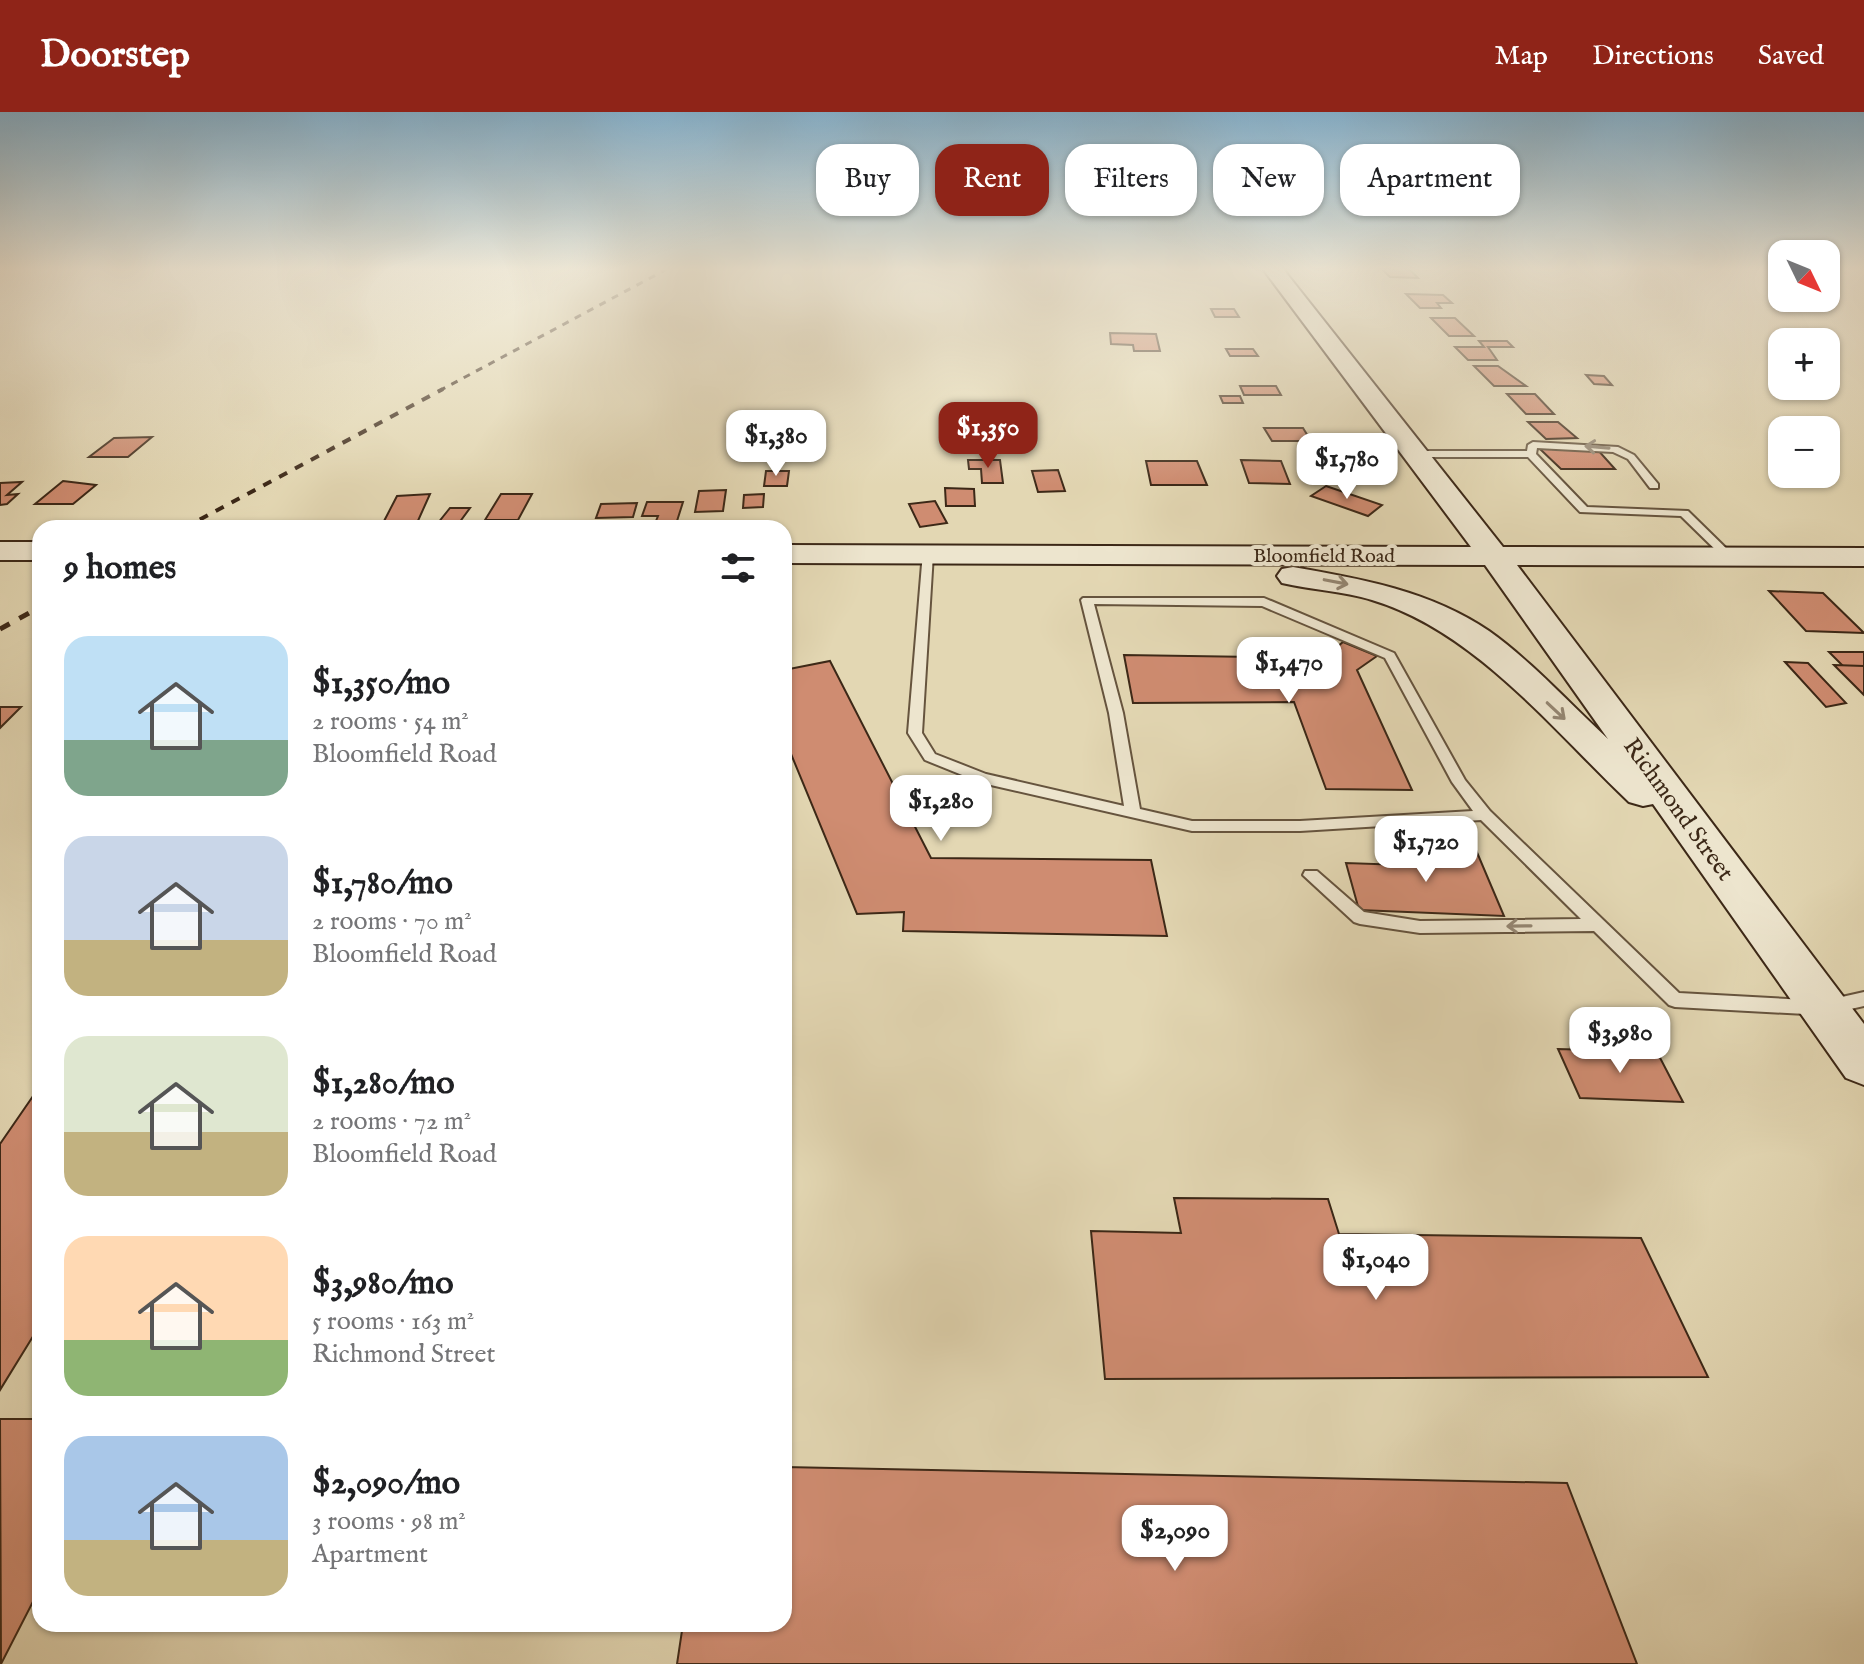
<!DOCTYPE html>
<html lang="en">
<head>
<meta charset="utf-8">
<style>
  body { margin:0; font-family:"IM FELL English",serif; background:#f2f2f2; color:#202124; height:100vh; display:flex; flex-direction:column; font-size:30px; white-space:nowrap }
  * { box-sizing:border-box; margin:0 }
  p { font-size:26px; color:#757577 }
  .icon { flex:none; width:44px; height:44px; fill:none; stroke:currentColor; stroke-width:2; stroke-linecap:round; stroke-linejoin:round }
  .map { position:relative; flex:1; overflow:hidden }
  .drawer { position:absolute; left:32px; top:408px; width:760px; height:1112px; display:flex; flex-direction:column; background:#fff; border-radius:24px; box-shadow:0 2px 6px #0004 }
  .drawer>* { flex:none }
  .banner { position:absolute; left:816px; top:32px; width:760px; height:72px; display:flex; gap:16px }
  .needle { width:52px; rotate:133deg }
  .tools { position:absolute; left:1768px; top:128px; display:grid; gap:16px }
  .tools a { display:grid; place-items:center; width:72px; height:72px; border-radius:16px; background:#fff; box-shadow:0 2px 6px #0004; font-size:40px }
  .price { position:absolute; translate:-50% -68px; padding:0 18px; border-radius:16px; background:#fff; color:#222; font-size:26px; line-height:52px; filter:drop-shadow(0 2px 4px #0008) }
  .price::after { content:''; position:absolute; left:50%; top:48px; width:24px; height:18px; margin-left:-12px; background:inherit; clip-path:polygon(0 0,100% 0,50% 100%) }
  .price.current { background:#8f2418; color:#fff }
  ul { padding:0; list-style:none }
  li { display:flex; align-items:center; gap:24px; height:200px; padding:0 32px }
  li span { display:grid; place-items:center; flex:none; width:224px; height:160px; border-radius:24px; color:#555 }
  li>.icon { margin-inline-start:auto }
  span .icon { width:96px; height:96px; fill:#fffc; stroke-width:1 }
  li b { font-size:34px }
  h2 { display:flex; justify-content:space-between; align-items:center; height:96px; padding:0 32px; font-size:34px }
  .tag { padding:0 28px; border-radius:24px; background:#fff; box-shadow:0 2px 6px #0004; font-size:28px; line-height:72px }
  .tag.current { background:#8f2418; color:#fff }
  header { display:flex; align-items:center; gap:48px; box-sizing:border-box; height:112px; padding:0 40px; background:#8f2418; color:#fff }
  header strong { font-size:38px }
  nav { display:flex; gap:44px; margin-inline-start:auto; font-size:28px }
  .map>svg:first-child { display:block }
  .building { fill:#cf8c71; stroke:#3c2817; stroke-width:2 }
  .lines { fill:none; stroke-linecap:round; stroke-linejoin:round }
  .lane-casing { stroke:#66543e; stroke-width:4 }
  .secondary-casing { stroke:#3c2817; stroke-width:4 }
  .lane { fill:#ede5ce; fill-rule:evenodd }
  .secondary { fill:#ede5ce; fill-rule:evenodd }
  .rail-far2 { stroke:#3c2817; stroke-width:3; stroke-dasharray:7 7; stroke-linecap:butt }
  .rail-far1 { stroke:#3c2817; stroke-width:4; stroke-dasharray:9 9; stroke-linecap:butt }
  .rail { stroke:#3c2817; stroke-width:5; stroke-dasharray:11 11; stroke-linecap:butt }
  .oneway { stroke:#948672 }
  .labels { text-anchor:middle; stroke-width:8; stroke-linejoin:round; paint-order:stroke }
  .far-street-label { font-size:20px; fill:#3c2817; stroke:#ede5ce }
  .street-label { font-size:24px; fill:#3c2817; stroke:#ede5ce }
</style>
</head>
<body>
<header>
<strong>Doorstep</strong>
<nav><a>Map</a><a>Directions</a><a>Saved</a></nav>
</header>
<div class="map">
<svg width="1864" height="1552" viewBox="0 0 1864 1552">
  <rect width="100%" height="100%" fill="#e3d7b3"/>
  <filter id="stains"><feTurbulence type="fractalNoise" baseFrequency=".0025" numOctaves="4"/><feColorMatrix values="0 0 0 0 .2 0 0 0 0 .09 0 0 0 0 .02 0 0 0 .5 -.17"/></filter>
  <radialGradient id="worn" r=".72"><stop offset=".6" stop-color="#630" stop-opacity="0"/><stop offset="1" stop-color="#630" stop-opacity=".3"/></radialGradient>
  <!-- building -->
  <g class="building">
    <polygon points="1382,157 1409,157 1418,166 1390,165"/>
    <polygon points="1406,182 1443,183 1452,191 1437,191 1441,196 1420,196"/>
    <polygon points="1211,197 1234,197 1239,205 1215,205"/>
    <polygon points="1431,206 1455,206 1474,224 1449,224"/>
    <polygon points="1110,221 1156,222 1160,239 1134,239 1133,233 1111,232"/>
    <polygon points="1479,229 1507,229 1513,235 1488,235 1497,248 1468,248 1455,235 1484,235"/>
    <polygon points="1226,237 1253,237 1258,244 1230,244"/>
    <polygon points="1474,254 1498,254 1526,274 1494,274"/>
    <polygon points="1586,263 1604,264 1612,273 1594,272"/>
    <polygon points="1240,274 1276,274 1281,283 1244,283"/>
    <polygon points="1507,282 1535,282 1554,302 1526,302"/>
    <polygon points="1220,284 1240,284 1243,291 1223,291"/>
    <polygon points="1528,310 1558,310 1577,326 1546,327"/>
    <polygon points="1264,316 1303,316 1311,329 1272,329"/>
    <polygon points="152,325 128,345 89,345 114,326"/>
    <polygon points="1540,337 1597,337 1615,357 1561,357"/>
    <polygon points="968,348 1000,348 1003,371 982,371 981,357 969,357"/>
    <polygon points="1241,348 1281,349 1290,372 1249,371"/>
    <polygon points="1146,349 1197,349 1207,373 1151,373"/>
    <polygon points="1058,358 1065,379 1038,380 1032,359"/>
    <polygon points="766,359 789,359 787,374 764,374"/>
    <polygon points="63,369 96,373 73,392 35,392"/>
    <polygon points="22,370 7,383 18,382 7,392 0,393 0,371"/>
    <polygon points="1326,374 1382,393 1368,404 1311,384"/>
    <polygon points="945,376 974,377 975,394 946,394"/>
    <polygon points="726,378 723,399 695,400 699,379"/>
    <polygon points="430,382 417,411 382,413 397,384"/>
    <polygon points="501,382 532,382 518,408 485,408"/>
    <polygon points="764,382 763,395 743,396 744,383"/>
    <polygon points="935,389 947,411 920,415 909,392"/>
    <polygon points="647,390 683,390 677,409 656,409 658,404 642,404"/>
    <polygon points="637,391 633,405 596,406 601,392"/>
    <polygon points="450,396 470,396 459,411 438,411"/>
    <polygon points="1769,479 1823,481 1864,521 1806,519"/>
    <polygon points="1343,530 1377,544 1357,558 1412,678 1326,677 1294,590 1133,591 1124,543 1324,546"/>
    <polygon points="1829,540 1864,540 1864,554 1843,554"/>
    <polygon points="830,549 931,746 1151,748 1167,824 903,819 904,800 857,802 784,625 784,580 788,579 784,558"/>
    <polygon points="1785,550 1808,551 1846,591 1826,595"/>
    <polygon points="1834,553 1864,554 1864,583"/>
    <polygon points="0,595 21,595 0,616"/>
    <polygon points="1397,735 1476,738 1504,804 1359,798 1346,751 1403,753"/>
    <polygon points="1558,937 1657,940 1683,990 1580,986"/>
    <polygon points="40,974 40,1213 0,1278 0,1032"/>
    <polygon points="1174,1086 1328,1087 1339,1122 1641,1126 1708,1265 1105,1267 1091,1119 1181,1121"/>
    <polygon points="0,1307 40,1307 40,1476 1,1552"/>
    <polygon points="784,1355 1567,1371 1637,1552 677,1552 683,1512 784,1512"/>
  </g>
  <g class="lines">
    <defs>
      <g id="lane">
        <polygon points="1533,330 1618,335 1634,343 1658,372 1658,376 1650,376 1628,347 1613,340 1537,336 1536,342 1587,395 1688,399 1735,445 1725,447 1681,404 1580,400 1528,345 1415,345 1410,342 1415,339 1527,339 1528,333"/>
        <path d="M923,440L933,442L922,621L935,642L986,662L1124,694L1109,601L1081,488L1083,486H1264L1394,541L1465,668L1490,699L1679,881L1824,889L1864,880V894L1824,903L1675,895L1669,893L1594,819L1420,821L1360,812L1354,810L1303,763L1305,759H1317L1364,800L1420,809L1581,807L1481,708L1300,719H1192L982,671L925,648L908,621ZM1094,492L1262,494L1385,546L1452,670L1473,699L1300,709H1192L1140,697L1123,601Z"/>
      </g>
      <g id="secondary">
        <path d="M1263,157H1283L1503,435L1864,436V454L1517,453L1864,912V973L1846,966L1653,692L1643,694L1629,690C1553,618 1475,519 1372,488C1343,479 1311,478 1282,471L1277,464L1282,457L1293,455C1362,467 1430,479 1489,519C1529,547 1571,593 1608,627L1485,453L784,451V433L1471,435Z"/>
        <rect x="0" y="430" width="40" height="18"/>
      </g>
    </defs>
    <!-- lane casing -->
    <use href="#lane" class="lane-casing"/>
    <!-- secondary casing -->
    <use href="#secondary" class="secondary-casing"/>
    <!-- lane -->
    <use href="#lane" class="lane"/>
    <!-- secondary -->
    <use href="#secondary" class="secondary"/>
    <!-- rail-far2 -->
    <polyline class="rail-far2" points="439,279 667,157"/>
    <!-- rail-far1 -->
    <polyline class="rail-far1" points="184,416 443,277"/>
    <!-- rail -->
    <polyline class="rail" points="0,517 40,495"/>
  </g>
  <!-- one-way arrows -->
  <defs><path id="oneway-shaft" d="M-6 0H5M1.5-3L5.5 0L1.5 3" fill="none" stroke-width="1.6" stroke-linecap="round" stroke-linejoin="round" transform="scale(2)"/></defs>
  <g class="oneway">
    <use href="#oneway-shaft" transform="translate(1597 335) rotate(-175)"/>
    <use href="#oneway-shaft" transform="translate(1336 470) rotate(11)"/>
    <use href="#oneway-shaft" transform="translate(1556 599) rotate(43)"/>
    <use href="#oneway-shaft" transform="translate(1519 814) rotate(179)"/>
  </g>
  <!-- sky -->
  <linearGradient id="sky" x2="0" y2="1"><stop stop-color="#87b6d4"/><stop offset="0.42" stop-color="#f2eddd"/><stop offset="1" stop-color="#f2eddd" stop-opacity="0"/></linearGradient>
  <rect width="1864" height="374" fill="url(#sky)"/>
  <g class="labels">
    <!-- far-street labels -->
    <g class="far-street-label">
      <text x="1324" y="450">Bloomfield Road</text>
    </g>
    <!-- street labels -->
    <g class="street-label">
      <text transform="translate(1679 697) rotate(54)" y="8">Richmond Street</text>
    </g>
  </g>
  <rect width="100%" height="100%" filter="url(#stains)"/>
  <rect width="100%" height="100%" fill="url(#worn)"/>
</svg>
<div class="tools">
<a><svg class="needle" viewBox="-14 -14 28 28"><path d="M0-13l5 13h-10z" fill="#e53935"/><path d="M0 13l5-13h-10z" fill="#757577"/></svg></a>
<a>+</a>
<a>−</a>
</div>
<b class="price current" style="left:988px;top:358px">$1,350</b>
<b class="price" style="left:776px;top:366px">$1,380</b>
<b class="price" style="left:1347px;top:389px">$1,780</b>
<b class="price" style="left:1289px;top:593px">$1,470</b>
<b class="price" style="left:941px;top:731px">$1,280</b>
<b class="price" style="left:1426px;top:772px">$1,720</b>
<b class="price" style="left:1620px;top:963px">$3,980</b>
<b class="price" style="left:1376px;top:1190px">$1,040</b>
<b class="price" style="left:1175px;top:1461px">$2,090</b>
<div class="banner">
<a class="tag">Buy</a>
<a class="tag current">Rent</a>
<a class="tag">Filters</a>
<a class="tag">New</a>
<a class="tag">Apartment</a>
</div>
<section class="drawer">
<h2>9 homes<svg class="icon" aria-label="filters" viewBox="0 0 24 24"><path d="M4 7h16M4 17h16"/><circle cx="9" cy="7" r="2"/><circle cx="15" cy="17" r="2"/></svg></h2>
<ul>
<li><span style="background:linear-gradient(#bfe0f5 65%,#7fa58c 0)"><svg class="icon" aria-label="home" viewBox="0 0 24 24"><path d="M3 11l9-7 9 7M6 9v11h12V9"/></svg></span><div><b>$1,350/mo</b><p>2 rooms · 54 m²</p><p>Bloomfield Road</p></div></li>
<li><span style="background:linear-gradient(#c9d6e8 65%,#c2b280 0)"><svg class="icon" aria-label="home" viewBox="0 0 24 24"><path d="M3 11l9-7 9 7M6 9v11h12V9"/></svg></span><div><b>$1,780/mo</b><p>2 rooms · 70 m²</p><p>Bloomfield Road</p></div></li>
<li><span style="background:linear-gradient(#dfe7d0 60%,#c2b280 0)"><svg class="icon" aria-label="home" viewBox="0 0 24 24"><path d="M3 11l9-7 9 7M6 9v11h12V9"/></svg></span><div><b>$1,280/mo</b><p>2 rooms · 72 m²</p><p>Bloomfield Road</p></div></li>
<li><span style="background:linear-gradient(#ffd9b3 65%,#8fb573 0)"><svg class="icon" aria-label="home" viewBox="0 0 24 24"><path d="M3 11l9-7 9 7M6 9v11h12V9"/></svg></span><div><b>$3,980/mo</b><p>5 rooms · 163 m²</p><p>Richmond Street</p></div></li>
<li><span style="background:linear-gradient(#a9c7e8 65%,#c2b280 0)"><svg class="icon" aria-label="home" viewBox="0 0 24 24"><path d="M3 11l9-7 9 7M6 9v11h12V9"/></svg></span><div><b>$2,090/mo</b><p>3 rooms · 98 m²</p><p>Apartment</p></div></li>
</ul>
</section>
</div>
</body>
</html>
